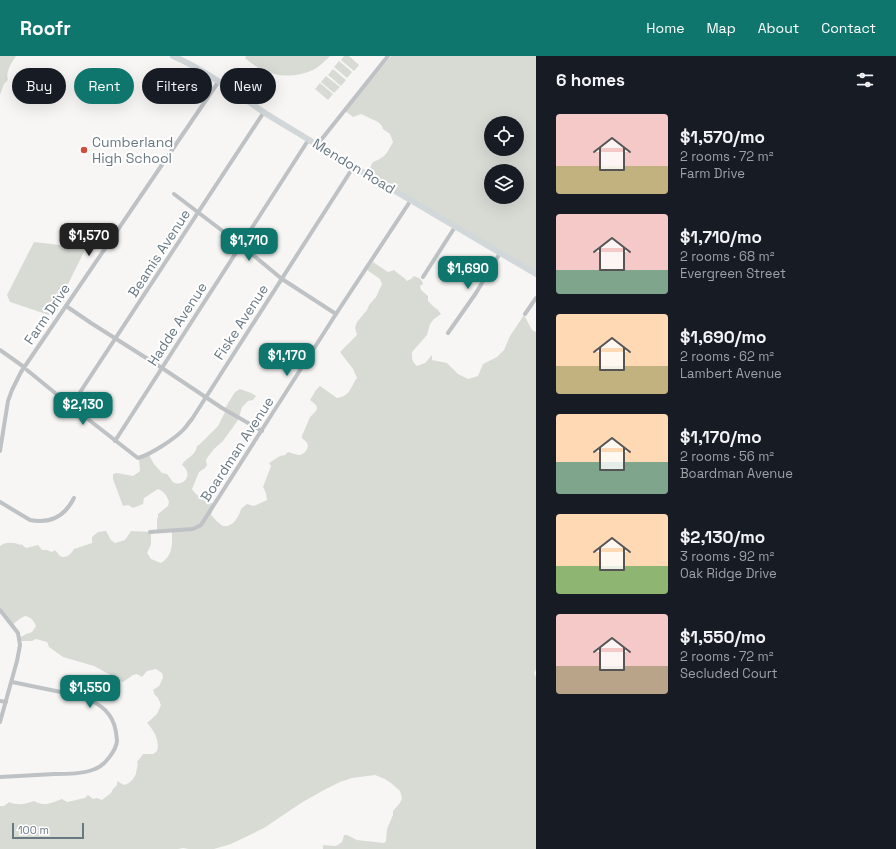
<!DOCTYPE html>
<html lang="en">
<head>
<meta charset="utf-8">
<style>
  body { margin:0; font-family:"Space Grotesk",sans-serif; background:#20242c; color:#f1f3f6; height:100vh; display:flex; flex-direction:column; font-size:15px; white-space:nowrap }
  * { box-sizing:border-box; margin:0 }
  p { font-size:13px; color:#9ea1a6 }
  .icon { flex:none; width:22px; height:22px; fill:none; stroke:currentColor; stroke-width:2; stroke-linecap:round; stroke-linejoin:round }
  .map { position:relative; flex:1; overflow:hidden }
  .drawer { display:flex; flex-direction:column; background:#171b24; width:360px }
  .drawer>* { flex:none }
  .top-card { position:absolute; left:12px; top:12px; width:380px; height:36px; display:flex; gap:8px }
  .controls { position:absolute; left:484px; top:60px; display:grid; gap:8px }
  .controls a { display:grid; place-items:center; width:40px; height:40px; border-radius:50%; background:#171b24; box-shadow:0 4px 16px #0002; font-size:20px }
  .scale { position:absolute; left:12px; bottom:10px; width:72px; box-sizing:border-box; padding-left:4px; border:2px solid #697982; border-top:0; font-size:11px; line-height:14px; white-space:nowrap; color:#697982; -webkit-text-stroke:3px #fff; paint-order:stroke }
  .price { position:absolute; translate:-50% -34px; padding:0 9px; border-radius:8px; background:#0f766e; color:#fff; font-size:13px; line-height:26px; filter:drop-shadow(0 1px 2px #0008) }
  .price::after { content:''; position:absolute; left:50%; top:24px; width:12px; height:9px; margin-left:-6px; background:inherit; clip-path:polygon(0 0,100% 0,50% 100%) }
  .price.current { background:#222; color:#fff }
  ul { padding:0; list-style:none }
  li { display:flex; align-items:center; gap:12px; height:100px; padding:0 20px }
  li span { display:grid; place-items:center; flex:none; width:112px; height:80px; border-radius:4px; color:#555 }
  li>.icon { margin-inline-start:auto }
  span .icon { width:48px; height:48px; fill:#fffc; stroke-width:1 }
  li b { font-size:17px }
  h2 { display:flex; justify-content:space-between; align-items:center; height:48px; padding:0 20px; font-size:17px }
  .tag { padding:0 14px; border-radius:18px; background:#171b24; box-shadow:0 4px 16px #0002; font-size:14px; line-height:36px }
  .tag.current { background:#0f766e; color:#fff }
  header { display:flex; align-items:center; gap:24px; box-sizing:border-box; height:56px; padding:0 20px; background:#0f766e; color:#fff }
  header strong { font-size:19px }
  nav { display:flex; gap:22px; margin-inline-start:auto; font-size:14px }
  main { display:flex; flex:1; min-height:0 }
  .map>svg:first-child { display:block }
  .green { fill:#d7dbd4; fill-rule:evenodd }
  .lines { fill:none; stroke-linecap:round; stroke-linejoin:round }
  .minor { stroke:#bec2c5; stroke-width:4 }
  .primary { stroke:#d2d8da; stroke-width:6 }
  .poi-dot { fill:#cf4f3b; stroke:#fff; stroke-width:1.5 }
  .labels { text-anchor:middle; stroke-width:4; stroke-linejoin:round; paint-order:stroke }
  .poi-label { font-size:14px; fill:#697982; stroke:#fff; text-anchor:start }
  .street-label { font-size:14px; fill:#697982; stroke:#fff }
</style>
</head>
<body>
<header>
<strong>Roofr</strong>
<nav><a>Home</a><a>Map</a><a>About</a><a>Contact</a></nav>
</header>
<main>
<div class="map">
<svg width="536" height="793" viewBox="0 0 536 793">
  <rect width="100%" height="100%" fill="#f7f6f4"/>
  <!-- green -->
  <g class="green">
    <path d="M0,0H16C12,6 5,16 8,24L4,28L0,39Z"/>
    <path d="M246,0H330C325,5 319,11 313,14C288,25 264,19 245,2Z"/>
    <polygon points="344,0 349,0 359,9 354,15 341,4"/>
    <path d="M391,0H536V219L367,117L373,106C386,101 387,97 393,86L390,78L383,73L382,70L378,66L361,58L353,61L345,55ZM491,67H517V93H491ZM491,115H517V141H491Z"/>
    <polygon points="339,5 352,16 347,22 334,11"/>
    <polygon points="333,13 346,24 341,30 328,19"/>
    <polygon points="326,20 340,31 334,37 321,26"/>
    <polygon points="320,27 333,38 328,44 315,33"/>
    <polygon points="34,186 86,192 52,260 10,246 7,239"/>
    <path d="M373,206L388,216L394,214C398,218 403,220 407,225L411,223L414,220C419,222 422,223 423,228L420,230L421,234L428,240V245L434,251L437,253L441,258L434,263L430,268L427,279L412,296C412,303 412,306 417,310L425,307L432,299V304L447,307L458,318L468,323L478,320L483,308L497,301L504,294L510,280L524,259L532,274L536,276V613L534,617L536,621V793H323V789L336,790L342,786L344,779H347L357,784L384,787L386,785L387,773L393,759V755L400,747L402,742L400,735L391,727L385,723L375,719L352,722L340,726L324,734L301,747L264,772L231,788L214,793H189L183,792L178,793H0V750H4L9,746C17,750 26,748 34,745C45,751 51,747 62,743L67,746L85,742L88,739L93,743L97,742L102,744L111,737L113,733L117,729V725L124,729C131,727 133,723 136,718C136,713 139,710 137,706L143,698H153L157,695C160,685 154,674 147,667L157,658L161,649L158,642L154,638V636L153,634L159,630L163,622L162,617L156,613L147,615L142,621L137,618L133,619L123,626L118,625L116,622L94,610L63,601L49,591L47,586L36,583L32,585H19V582L26,578L32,576L36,570C34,565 31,561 25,560L21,562L12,569L0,557V490C5,486 14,486 20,489L21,488L26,492L38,489L42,494H47L52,496L55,494C57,496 58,498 60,500C66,503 71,498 74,493L92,487V481L98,476L106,475L111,484L115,487L125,484L131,475L151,476V488L147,497L151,503L161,507C173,499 172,489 172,476L157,475V463L158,461V458L168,450L169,446C167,440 164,435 158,433L144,442L143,448L133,452L128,449L123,450L113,423V418L117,417L133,420L140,415L139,403L149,399L154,408L162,417L167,418C169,420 171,424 173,426C182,432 195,419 182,409C186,401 195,401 197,390L200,388L218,370L225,356L224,354L235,336L240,333L251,337L256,340L253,344L248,345L242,351L238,364L223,385L214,393L207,402L206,405L207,409L205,412L199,416L192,433C196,441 207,444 215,449L211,459C220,468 224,476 235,465C238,461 240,457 241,453L247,448L254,450L267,444L266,437L263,431L271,410L269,407L280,400L285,399L288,396C291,397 295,398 298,399C304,399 310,392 307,387C306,385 303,383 302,382V380L310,361L316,355L317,352L316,349L310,344L316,334L320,330L337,342C351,340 350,331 357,322L353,313L340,296L356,280L357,278L355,272L357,266L367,254L369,249L376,241L382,228L380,223L367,214Z"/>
  </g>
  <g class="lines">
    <!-- minor -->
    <g class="minor">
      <polyline points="317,89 388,0"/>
      <polyline points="174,138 241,189 282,223 336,258"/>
      <polyline points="423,221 455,171"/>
      <polyline points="66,250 91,267 162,312 222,352 262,375"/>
      <polyline points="525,258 536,242"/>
      <polyline points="448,277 476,237 500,197"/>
      <polyline points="0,294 24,311"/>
      <path d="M27,314L71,350L134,399L138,402C150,399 176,382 184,373C187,370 189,366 192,363L354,110"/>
      <polyline points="71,350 264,56"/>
      <polyline points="115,385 309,83"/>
      <polyline points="0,395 8,345 12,334 21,316 219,25"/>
      <path d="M0,446L30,464C50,468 65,460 74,442"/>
      <polyline points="150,476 193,473 201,469 336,258 411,144"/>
      <polyline points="0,554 18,577 20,589 17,605 0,666"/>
      <polyline points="0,645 6,646"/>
      <path d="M0,721C18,720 37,719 55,718C68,718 83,718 95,713C104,710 116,695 117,685C117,682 116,679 116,676C113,657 101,649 85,641L12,626"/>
    </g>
    <!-- primary -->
    <path class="primary" d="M173,0C205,14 234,36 262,55C280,67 299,77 317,89L536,218"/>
  </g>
  <!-- markers -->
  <circle class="poi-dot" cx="84" cy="94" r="4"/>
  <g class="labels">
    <!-- poi labels -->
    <g class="poi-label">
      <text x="92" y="91">Cumberland<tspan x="92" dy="16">High School</tspan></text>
    </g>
    <!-- street labels -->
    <g class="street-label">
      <text transform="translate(354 110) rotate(31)" y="5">Mendon Road</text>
      <text transform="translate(159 197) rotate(-57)" y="5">Beamis Avenue</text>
      <text transform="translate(47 258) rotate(-56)" y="5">Farm Drive</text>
      <text transform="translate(241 266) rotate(-57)" y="5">Fiske Avenue</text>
      <text transform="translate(177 268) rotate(-57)" y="5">Hadde Avenue</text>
      <text transform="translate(237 393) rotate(-57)" y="5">Boardman Avenue</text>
    </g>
  </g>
</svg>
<div class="controls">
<a><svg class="icon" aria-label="locate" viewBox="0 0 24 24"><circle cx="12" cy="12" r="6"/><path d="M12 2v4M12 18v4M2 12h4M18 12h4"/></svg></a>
<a><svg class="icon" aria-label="layers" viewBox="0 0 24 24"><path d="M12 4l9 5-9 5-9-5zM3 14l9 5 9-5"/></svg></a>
</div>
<div class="scale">100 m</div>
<b class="price current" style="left:89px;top:201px">$1,570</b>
<b class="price" style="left:249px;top:206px">$1,710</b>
<b class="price" style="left:468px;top:234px">$1,690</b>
<b class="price" style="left:287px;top:321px">$1,170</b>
<b class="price" style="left:83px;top:370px">$2,130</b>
<b class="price" style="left:90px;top:653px">$1,550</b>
<div class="top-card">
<a class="tag">Buy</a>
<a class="tag current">Rent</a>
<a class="tag">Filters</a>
<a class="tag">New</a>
</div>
</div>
<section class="drawer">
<h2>6 homes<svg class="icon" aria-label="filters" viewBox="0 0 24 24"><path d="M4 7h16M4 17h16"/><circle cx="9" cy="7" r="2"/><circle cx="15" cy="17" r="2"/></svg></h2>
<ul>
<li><span style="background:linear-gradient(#f6c9c9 65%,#c2b280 0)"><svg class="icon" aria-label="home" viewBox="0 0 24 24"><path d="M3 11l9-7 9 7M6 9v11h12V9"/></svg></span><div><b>$1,570/mo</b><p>2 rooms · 72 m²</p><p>Farm Drive</p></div></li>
<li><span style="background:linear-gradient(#f6c9c9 70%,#7fa58c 0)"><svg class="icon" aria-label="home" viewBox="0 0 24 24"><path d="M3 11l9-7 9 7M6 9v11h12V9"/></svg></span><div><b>$1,710/mo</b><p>2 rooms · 68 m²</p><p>Evergreen Street</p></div></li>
<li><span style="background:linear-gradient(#ffd9b3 65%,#c2b280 0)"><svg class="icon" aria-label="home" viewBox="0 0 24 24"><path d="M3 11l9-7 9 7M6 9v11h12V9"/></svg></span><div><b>$1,690/mo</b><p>2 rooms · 62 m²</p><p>Lambert Avenue</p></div></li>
<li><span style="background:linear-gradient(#ffd9b3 60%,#7fa58c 0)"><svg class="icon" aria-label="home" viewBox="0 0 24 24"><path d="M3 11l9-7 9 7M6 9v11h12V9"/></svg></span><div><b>$1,170/mo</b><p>2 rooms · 56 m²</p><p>Boardman Avenue</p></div></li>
<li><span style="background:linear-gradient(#ffd9b3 65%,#8fb573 0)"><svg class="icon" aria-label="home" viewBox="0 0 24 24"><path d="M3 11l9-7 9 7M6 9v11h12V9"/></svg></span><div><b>$2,130/mo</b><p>3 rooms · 92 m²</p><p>Oak Ridge Drive</p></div></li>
<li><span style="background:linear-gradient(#f6c9c9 65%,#b9a48a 0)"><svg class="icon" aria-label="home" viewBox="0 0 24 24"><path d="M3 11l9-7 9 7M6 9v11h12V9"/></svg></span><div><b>$1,550/mo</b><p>2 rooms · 72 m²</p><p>Secluded Court</p></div></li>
</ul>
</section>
</main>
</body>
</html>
